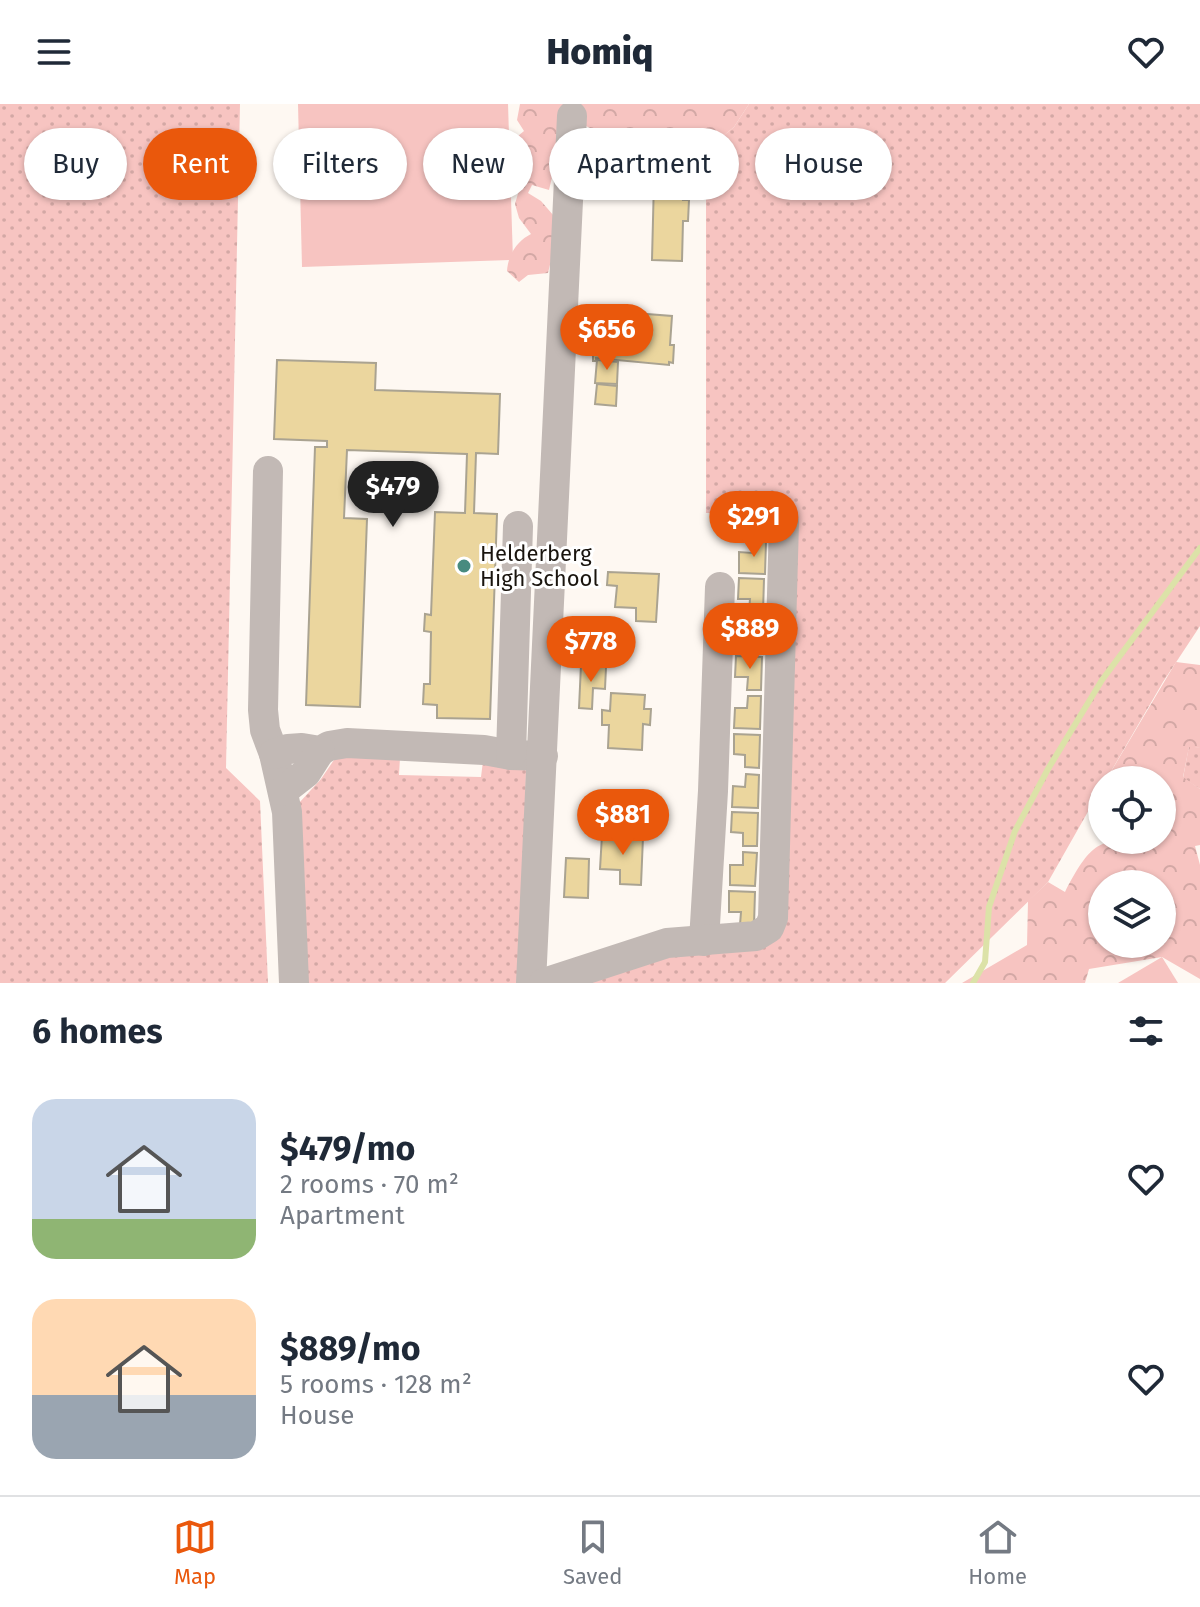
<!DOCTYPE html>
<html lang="en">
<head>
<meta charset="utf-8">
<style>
  body { margin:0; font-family:"Fira Sans",sans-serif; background:#f2f2f3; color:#1f2937; height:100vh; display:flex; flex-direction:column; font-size:30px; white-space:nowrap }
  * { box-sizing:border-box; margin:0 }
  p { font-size:26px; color:#747a83 }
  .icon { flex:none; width:44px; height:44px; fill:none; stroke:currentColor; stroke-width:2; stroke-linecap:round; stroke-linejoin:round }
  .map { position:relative; height:879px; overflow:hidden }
  .drawer { display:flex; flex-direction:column; background:#fff; flex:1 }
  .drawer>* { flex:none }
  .hud { position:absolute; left:24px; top:24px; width:1152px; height:72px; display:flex; gap:16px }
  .controls { position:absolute; left:1088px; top:662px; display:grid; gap:16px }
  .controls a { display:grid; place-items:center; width:88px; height:88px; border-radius:50%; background:#fff; box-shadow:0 2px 6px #0004; font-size:40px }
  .price { position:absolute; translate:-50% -68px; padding:0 18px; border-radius:28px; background:#ea580c; color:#fff; font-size:26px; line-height:52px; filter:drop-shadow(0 2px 4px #0008) }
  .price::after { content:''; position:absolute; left:50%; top:48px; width:24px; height:18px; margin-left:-12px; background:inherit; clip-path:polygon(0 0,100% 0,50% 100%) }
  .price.selected { background:#222; color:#fff }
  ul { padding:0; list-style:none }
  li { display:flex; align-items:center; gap:24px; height:200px; padding:0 32px }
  li span { display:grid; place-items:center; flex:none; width:224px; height:160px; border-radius:24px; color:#555 }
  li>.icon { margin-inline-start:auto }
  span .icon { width:96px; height:96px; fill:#fffc; stroke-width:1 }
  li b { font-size:34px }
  h2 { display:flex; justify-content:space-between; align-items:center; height:96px; padding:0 32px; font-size:34px }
  .chip { padding:0 28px; border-radius:36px; background:#fff; box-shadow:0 2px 6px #0004; font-size:28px; line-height:72px }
  .chip.selected { background:#ea580c; color:#fff }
  header { display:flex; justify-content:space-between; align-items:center; height:104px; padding:0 32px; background:#fff; font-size:36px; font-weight:800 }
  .dock { display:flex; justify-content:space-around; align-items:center; height:112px; border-top:2px solid #e0e1e3; background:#fff; font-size:22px; color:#747a83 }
  .dock a { display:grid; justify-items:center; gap:4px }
  .dock .selected { color:#ea580c }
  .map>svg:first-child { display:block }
  .grass { fill:url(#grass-dots) }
  .forest { fill:url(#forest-crowns); fill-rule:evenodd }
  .green { fill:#f7c4c1 }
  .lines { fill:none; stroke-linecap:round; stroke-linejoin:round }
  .stream { stroke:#dce2a8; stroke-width:6 }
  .building { fill:#ebd69e; stroke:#aaa391; stroke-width:2 }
  .minor { stroke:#c2b9b5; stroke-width:30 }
  .poi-dot { fill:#478b7f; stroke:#fff; stroke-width:3 }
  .labels { text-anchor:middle; stroke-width:6; stroke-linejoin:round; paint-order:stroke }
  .poi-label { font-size:22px; fill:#19140e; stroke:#fff; text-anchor:start }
</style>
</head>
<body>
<header><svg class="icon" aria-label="menu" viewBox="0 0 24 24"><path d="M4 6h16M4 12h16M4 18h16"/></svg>Homiq<svg class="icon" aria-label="heart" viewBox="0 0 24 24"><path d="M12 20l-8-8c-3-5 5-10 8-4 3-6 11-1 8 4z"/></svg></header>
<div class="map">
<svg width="1200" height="879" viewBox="0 0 1200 879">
  <defs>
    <pattern id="grass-dots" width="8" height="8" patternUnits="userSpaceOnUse" patternTransform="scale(2)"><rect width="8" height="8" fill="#f7c4c1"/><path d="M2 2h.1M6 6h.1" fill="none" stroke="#d3a8a5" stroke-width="1.8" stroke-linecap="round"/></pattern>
    <pattern id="forest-crowns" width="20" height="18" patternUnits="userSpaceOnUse" patternTransform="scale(2)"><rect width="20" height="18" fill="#f7c4c1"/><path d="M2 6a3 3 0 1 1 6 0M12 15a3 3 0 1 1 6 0" fill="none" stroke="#d3a8a5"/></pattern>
  </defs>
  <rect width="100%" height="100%" fill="#fef8f2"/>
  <!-- grass -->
  <g class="grass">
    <polygon points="0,0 240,0 226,664 260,697 268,879 0,879"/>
    <polygon points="749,0 1200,0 1200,522 1163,578 1106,676 1102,676 1102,683 1048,778 945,879 553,879 668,845 763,836 796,410 706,409 706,46 734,23"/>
    <polygon points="1189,642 1200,644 1200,685 1183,674"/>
    <polygon points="336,653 400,654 399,671 481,673 483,657 526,662 524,879 304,879 299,699 321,675"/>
  </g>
  <!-- forest -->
  <g class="forest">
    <path d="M520,0H749L734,23L706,46V82L695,87L687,78L691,68L685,65L683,53L673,42L655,46L637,56L633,50V36L610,42L591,35L594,26L584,21L553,69L549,86L532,81L528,89L541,97L560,119L548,169L528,171L519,178L507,167C508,151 517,137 531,130L519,114L515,100L519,86L517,62L512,51L518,32L524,27L517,16Z"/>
    <path d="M1176,558L1200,561V644L1189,643L1183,673L1200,685V741L1195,742L1200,761V875L1162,853L1089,865L1085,879H962L1027,841L1028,797L1048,778L1065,788C1095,730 1102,736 1162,736V676H1106ZM1102,780H1162V840H1102Z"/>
  </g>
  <!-- green -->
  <g class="green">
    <polygon points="298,0 508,0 513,156 302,163"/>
    <polygon points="1162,853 1178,879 1118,879"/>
  </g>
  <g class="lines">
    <!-- stream -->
    <polyline class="stream" points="973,879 985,858 989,803 1015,727 1048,665 1102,576 1200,444"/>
  </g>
  <!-- building -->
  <g class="building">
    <polygon points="654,76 684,77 683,96 689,96 688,117 683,117 682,157 652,156"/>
    <polygon points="634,209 672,212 670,241 674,241 673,259 669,258 669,261 596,254 596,257 593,257 593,251 601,251 603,233 614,234 613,248 617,248 618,230 633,231"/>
    <polygon points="277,256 376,259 375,286 500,290 498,350 476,349 474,409 497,410 490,615 437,614 437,601 423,600 424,580 430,580 431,528 424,527 425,510 431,511 435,408 465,409 467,350 347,346 344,414 367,415 360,603 306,601 315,343 327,343 327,337 274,335"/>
    <polygon points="597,256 618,258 617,280 595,279"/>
    <polygon points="597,280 617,282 616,302 595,300"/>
    <polygon points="752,436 766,437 765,470 739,469 739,448 752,449"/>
    <polygon points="608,468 659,470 656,518 636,517 636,504 615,503 617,482 607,481"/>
    <polygon points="739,474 764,475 763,508 749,508 750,495 738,495"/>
    <polygon points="750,514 764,515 763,548 736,547 737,527 749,527"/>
    <polygon points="736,552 762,553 761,586 747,586 748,573 735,573"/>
    <polygon points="581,561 606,563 605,585 593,584 592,605 579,604"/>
    <polygon points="611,589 645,591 644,605 651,605 650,621 643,620 642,646 608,644 609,621 602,621 602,606 610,607"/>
    <polygon points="748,592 761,592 760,625 734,624 735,604 747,604"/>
    <polygon points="734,630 760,631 759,664 745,663 745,651 734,650"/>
    <polygon points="746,670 759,671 758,704 732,703 733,682 745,683"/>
    <polygon points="732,708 758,709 757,742 743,742 743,729 731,728"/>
    <polygon points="602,731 643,733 641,781 620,780 620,766 600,765"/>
    <polygon points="743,748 757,749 755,782 730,781 730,761 743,761"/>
    <polygon points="566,754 589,755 588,794 564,793"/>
    <polygon points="729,787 755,788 754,821 740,821 741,808 729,808"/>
  </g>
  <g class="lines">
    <!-- minor -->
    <g class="minor">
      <polyline points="268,367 263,606 265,626 274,650 287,708 294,879"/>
      <polyline points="274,650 288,645 302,644 320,647 329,642 347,639 484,646 511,651 543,652"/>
      <polyline points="511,651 518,422"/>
      <polyline points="283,687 306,669 320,647"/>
      <polyline points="704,837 713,687 720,483"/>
      <polyline points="531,879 572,12"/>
      <polyline points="544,879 667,839 756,832 769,824 773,814 784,418"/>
    </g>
  </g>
  <!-- markers -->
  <circle class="poi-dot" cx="464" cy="462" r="8"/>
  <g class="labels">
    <!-- poi labels -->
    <g class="poi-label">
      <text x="480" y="457">Helderberg<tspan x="480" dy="25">High School</tspan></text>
    </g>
  </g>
</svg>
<div class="controls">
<a><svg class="icon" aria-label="locate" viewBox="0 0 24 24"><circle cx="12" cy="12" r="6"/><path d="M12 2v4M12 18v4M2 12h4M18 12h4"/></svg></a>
<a><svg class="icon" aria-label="layers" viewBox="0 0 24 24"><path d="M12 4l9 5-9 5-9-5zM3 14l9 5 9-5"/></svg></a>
</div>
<b class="price" style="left:607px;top:268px">$656</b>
<b class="price selected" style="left:393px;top:425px">$479</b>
<b class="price" style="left:754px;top:455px">$291</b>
<b class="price" style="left:750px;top:567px">$889</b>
<b class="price" style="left:591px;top:580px">$778</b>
<b class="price" style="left:623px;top:753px">$881</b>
<div class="hud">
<a class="chip">Buy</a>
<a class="chip selected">Rent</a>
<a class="chip">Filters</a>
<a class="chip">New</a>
<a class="chip">Apartment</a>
<a class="chip">House</a>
</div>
</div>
<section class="drawer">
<h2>6 homes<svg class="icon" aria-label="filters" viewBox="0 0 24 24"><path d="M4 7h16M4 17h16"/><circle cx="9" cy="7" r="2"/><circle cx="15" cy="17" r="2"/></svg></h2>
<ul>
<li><span style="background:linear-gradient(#c9d6e8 75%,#8fb573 0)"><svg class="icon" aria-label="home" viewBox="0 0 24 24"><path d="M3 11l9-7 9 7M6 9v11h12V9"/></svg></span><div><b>$479/mo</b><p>2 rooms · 70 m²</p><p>Apartment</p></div><svg class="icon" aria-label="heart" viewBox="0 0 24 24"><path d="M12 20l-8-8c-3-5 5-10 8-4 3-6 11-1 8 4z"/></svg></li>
<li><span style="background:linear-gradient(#ffd9b3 60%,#9aa5b1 0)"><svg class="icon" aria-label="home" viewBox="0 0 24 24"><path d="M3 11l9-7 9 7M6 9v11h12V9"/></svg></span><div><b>$889/mo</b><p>5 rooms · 128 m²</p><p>House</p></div><svg class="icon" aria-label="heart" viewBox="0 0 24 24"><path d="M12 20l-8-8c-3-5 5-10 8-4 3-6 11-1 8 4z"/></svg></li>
</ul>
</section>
<nav class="dock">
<a class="selected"><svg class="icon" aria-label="map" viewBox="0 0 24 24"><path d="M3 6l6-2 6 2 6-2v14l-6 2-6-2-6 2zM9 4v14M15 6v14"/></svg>Map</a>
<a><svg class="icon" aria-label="saved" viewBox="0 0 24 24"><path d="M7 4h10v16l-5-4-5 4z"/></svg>Saved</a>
<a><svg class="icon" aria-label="home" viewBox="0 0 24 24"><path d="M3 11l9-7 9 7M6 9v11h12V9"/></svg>Home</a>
</nav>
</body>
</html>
